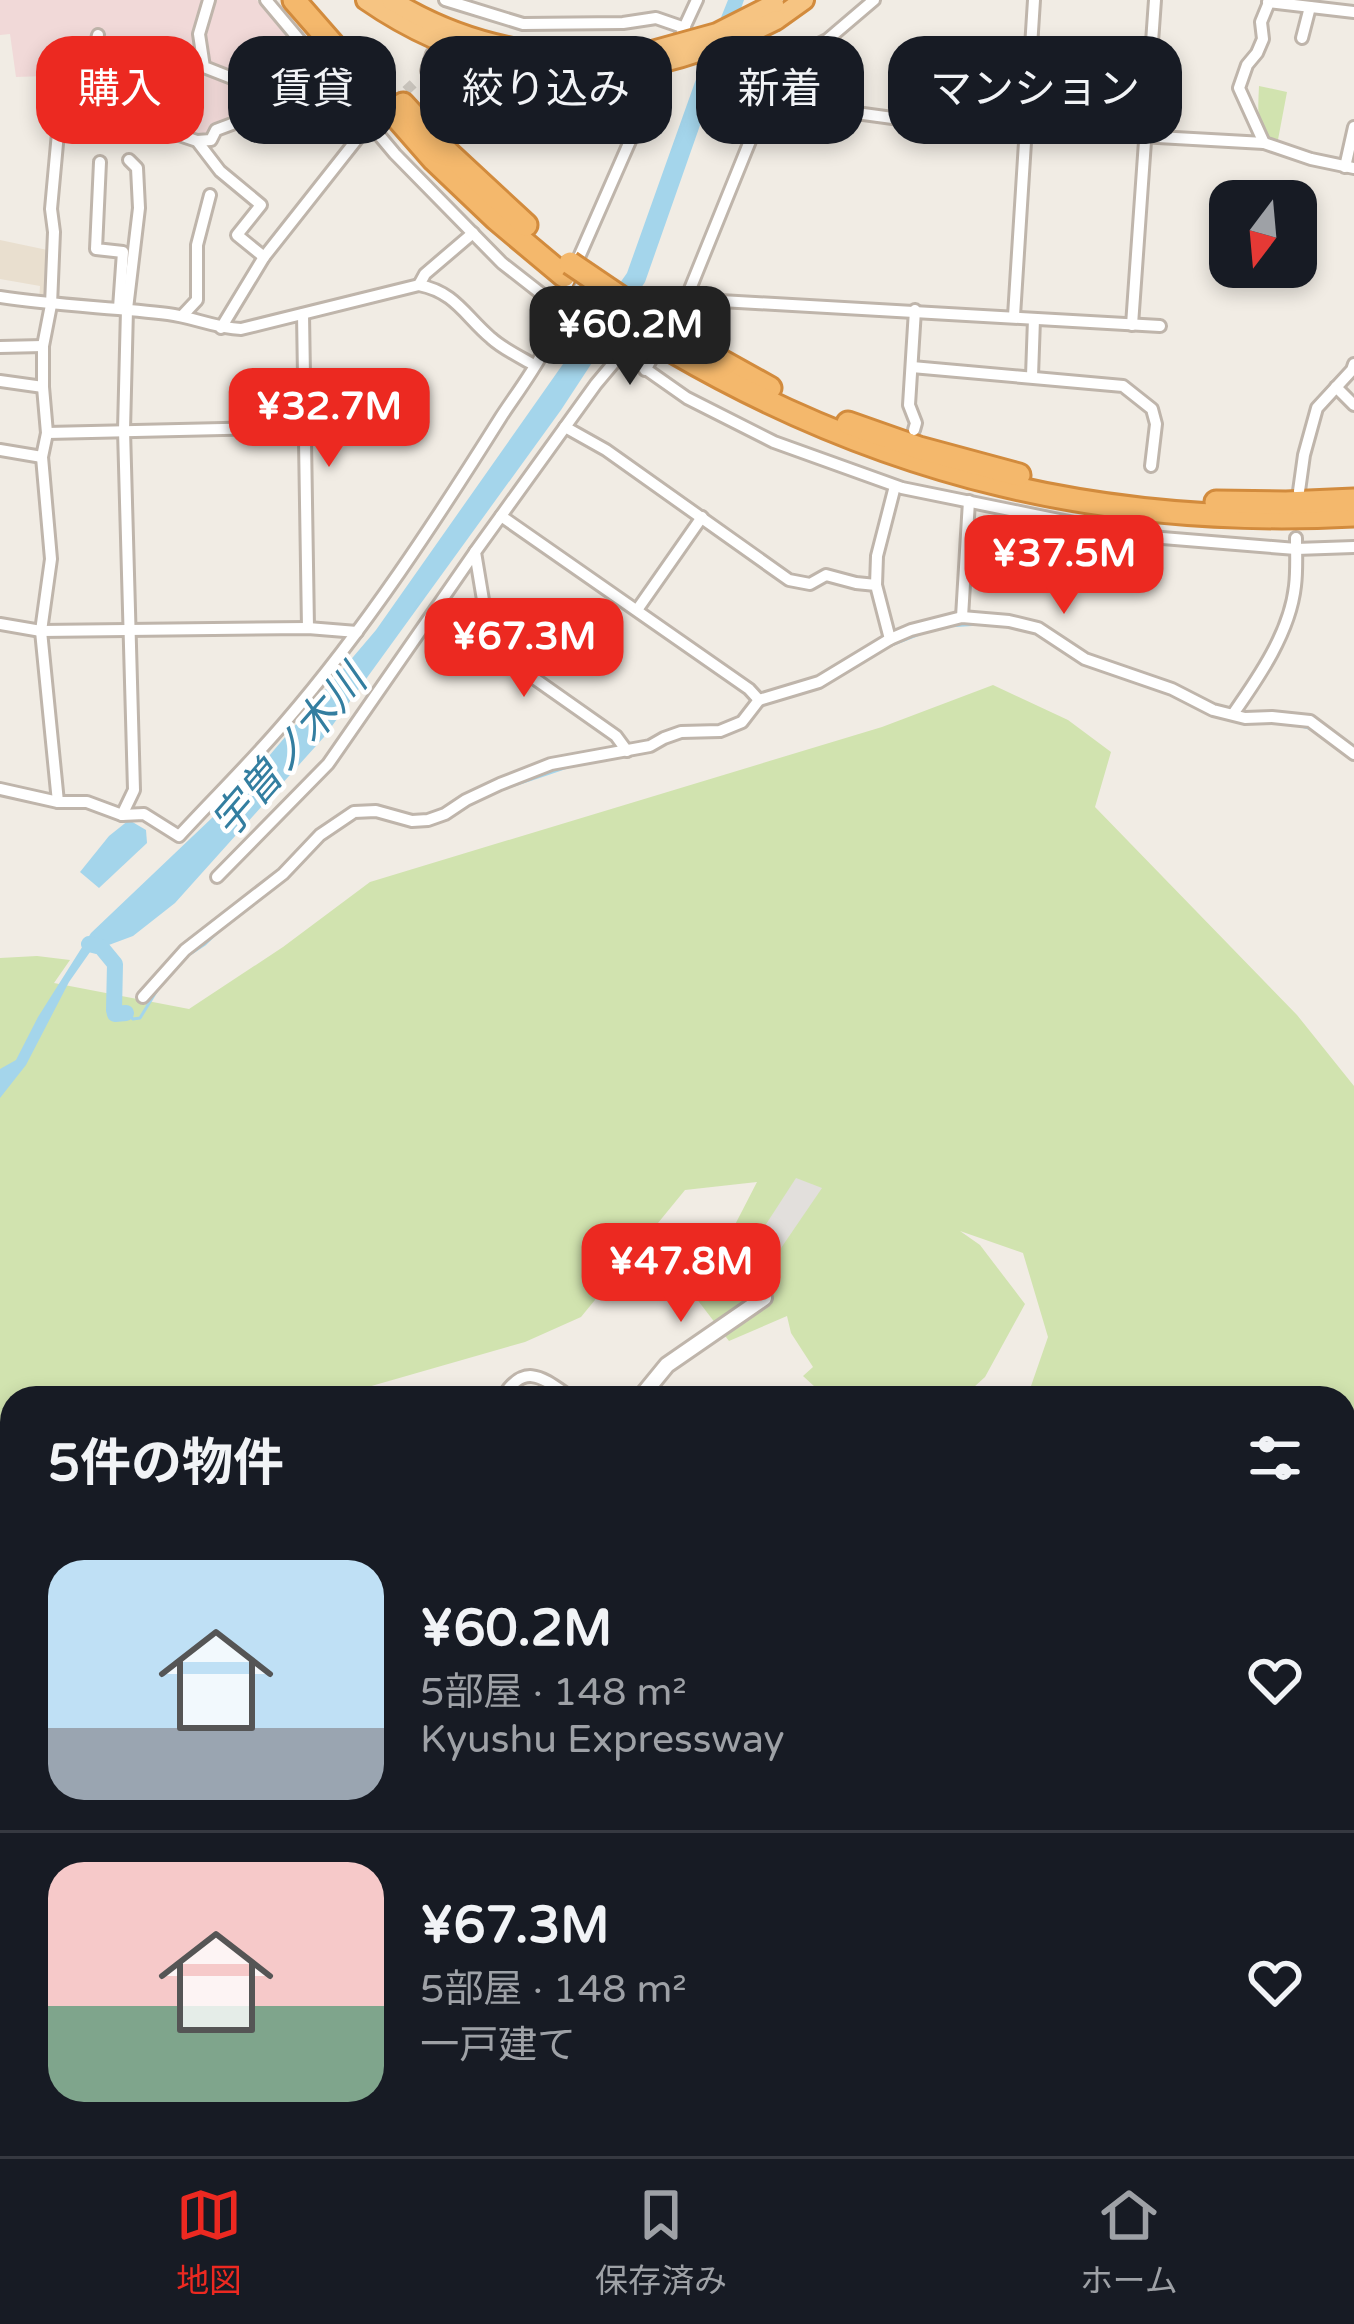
<!DOCTYPE html>
<html lang="ja">
<head>
<meta charset="utf-8">
<style>
  body { margin:0; font-family:"Varela Round","Noto Sans JP",sans-serif; background:#242831; color:#f1f3f6; height:100vh; display:flex; flex-direction:column; font-size:45px; white-space:nowrap }
  * { box-sizing:border-box; margin:0 }
  p { font-size:39px; color:#9ea1a6 }
  .icon { flex:none; width:66px; height:66px; fill:none; stroke:currentColor; stroke-width:2; stroke-linecap:round; stroke-linejoin:round }
  .map { position:relative; flex:1; overflow:hidden }
  .side { position:absolute; left:0px; top:1386px; width:1356px; height:771px; display:flex; flex-direction:column; background:#171b24; border-radius:36px 36px 0 0; box-shadow:0 6px 18px #0003 }
  .side>* { flex:none }
  .banner { position:absolute; left:36px; top:36px; width:1284px; height:108px; display:flex; gap:24px }
  .needle { width:78px; rotate:196deg }
  .fabs { position:absolute; left:1209px; top:180px; display:grid; gap:24px }
  .fabs a { display:grid; place-items:center; width:108px; height:108px; border-radius:24px; background:#171b24; box-shadow:0 6px 18px #0003; font-size:60px }
  .price { position:absolute; translate:-50% -102px; padding:0 27px; border-radius:24px; background:#ec2921; color:#fff; font-size:39px; line-height:78px; filter:drop-shadow(0 3px 6px #0008) }
  .price::after { content:''; position:absolute; left:50%; top:72px; width:36px; height:27px; margin-left:-18px; background:inherit; clip-path:polygon(0 0,100% 0,50% 100%) }
  .price.active { background:#222; color:#fff }
  ul { padding:0; list-style:none }
  li { display:flex; align-items:center; gap:36px; height:300px; padding:0 48px }
  li+li { border-top:3px solid #363941 }
  li span { display:grid; place-items:center; flex:none; width:336px; height:240px; border-radius:36px; color:#555 }
  li>.icon { margin-inline-start:auto }
  span .icon { width:144px; height:144px; fill:#fffc; stroke-width:1 }
  li b { font-size:51px }
  h2 { display:flex; justify-content:space-between; align-items:center; height:144px; padding:0 48px; font-size:51px }
  .pill { padding:0 42px; border-radius:36px; background:#171b24; box-shadow:0 6px 18px #0003; font-size:42px; line-height:108px }
  .pill.active { background:#ec2921; color:#fff }
  .dock { display:flex; justify-content:space-around; align-items:center; height:168px; border-top:3px solid #363941; background:#171b24; font-size:33px; color:#9ea1a6 }
  .dock a { display:grid; justify-items:center; gap:6px }
  .dock .active { color:#ec2921 }
  .map>svg:first-child { display:block }
  .education { fill:#e9dfcf }
  .medical { fill:#f1d9d8 }
  .green { fill:#d1e3af }
  .parking { fill:#e2dfdc }
  .water { fill:#a4d5eb }
  .lines { fill:none; stroke-linecap:round; stroke-linejoin:round }
  .stream { stroke:#a4d5eb; stroke-width:3 }
  .river { stroke:#a4d5eb; stroke-width:16 }
  .minor-tunnel { stroke:#cec9c1; stroke-width:10; stroke-dasharray:10 5; stroke-linecap:butt }
  .minor-casing { stroke:#bfb5ab; stroke-width:16 }
  .tertiary-casing { stroke:#bfb5ab; stroke-width:20 }
  .trunk-casing { stroke:#d28b3d; stroke-width:24 }
  .motorway-casing { stroke:#d28b3d; stroke-width:27 }
  .minor { stroke:#fff; stroke-width:10 }
  .tertiary { stroke:#fff; stroke-width:14 }
  .trunk { stroke:#f6c482; stroke-width:18 }
  .motorway { stroke:#f4b86c; stroke-width:21 }
  .trunk-bridge-casing { stroke:#d28b3d; stroke-width:24; stroke-linecap:butt }
  .motorway-bridge-casing { stroke:#d28b3d; stroke-width:27; stroke-linecap:butt }
  .trunk-bridge { stroke:#f6c482; stroke-width:18 }
  .motorway-bridge { stroke:#f4b86c; stroke-width:21 }
  .labels { text-anchor:middle; stroke-width:9; stroke-linejoin:round; paint-order:stroke }
  .water-label { font-size:42px; font-style:italic; fill:#337ea0; stroke:#fff }
</style>
</head>
<body>
<div class="map">
<svg width="1354" height="2156" viewBox="0 0 1354 2156">
  <rect width="100%" height="100%" fill="#f1ece4"/>
  <!-- education -->
  <polygon class="education" points="0,240 52,251 52,303 39,301 40,286 0,279"/>
  <!-- medical -->
  <polygon class="medical" points="0,0 257,0 332,93 301,123 259,99 243,124 204,142 56,92 46,76 16,77 10,34 0,35"/>
  <!-- green -->
  <g class="green">
    <path d="M1259,86L1287,92L1277,145C1255,132 1258,110 1259,86Z"/>
    <polygon points="993,685 1068,720 1111,752 1095,807 1297,1015 1354,1086 1354,1659 1344,1663 1344,1398 1022,1398 1031,1386 1048,1337 1023,1253 960,1231 980,1245 1025,1304 985,1377 962,1398 827,1398 803,1376 813,1367 791,1333 787,1316 729,1341 676,1272 723,1248 757,1182 685,1190 581,1317 525,1342 361,1389 355,1398 12,1398 12,1911 0,1909 0,958 37,956 70,960 54,983 189,1009 283,947 370,882 882,727"/>
    <polygon points="0,2071 12,2075 12,2145 465,2145 452,2156 0,2156"/>
    <polygon points="900,2145 1238,2145 1229,2156 892,2156"/>
  </g>
  <!-- parking -->
  <polygon class="parking" points="796,1178 822,1188 764,1273 743,1260"/>
  <!-- water -->
  <g class="water">
    <polygon points="728,0 744,0 645,282 561,410 324,737 175,903 133,936 90,952 69,982 26,1065 0,1098 0,1069 16,1060 38,1017 91,933 235,796 376,630 627,273 695,82"/>
    <polygon points="129,820 146,830 147,843 99,888 80,872 109,836"/>
  </g>
  <g class="lines">
    <!-- stream -->
    <g class="stream">
      <polyline points="948,626 980,624"/>
      <polyline points="886,647 927,631"/>
      <polyline points="1293,724 1313,729"/>
      <polyline points="633,755 652,751 657,747"/>
      <polyline points="500,790 570,766"/>
      <polyline points="190,954 205,944 224,926"/>
      <polyline points="126,1013 133,1019 140,1018 159,987"/>
    </g>
    <!-- river -->
    <polyline class="river" points="89,944 101,947 115,964 114,1010 115,1014 126,1013"/>
    <!-- minor-tunnel -->
    <polyline class="minor-tunnel" points="395,101 414,83"/>
    <defs>
      <g id="minor">
        <polyline points="266,0 395,154 502,263 566,313 687,398 774,442 902,488 1138,536 1296,549 1354,547"/>
        <polyline points="445,0 523,24 623,23 656,18 685,28"/>
        <polyline points="1268,2 1354,12"/>
        <polyline points="1302,38 1310,7"/>
        <polyline points="678,41 697,0"/>
        <polyline points="432,54 427,71 449,89 496,97 549,115 641,116"/>
        <polyline points="72,99 89,73 98,35"/>
        <polyline points="768,101 944,125 1264,143 1311,159 1354,168"/>
        <polyline points="197,141 211,140 216,130 248,118 250,110 265,91 204,67 199,34 209,0"/>
        <polyline points="1264,143 1239,88 1247,65 1257,53 1263,39 1261,22 1270,0"/>
        <polyline points="100,162 96,249 123,252 119,308"/>
        <polyline points="1345,167 1354,127"/>
        <polyline points="419,285 425,274 473,233"/>
        <path d="M0,297C56,306 112,307 168,314C193,317 215,328 241,329L419,285C455,292 465,316 491,338C503,349 520,357 534,365"/>
        <polyline points="686,299 1160,326"/>
        <polyline points="303,314 308,628"/>
        <polyline points="182,316 197,300 197,245 210,195"/>
        <polyline points="1014,316 1034,0"/>
        <polyline points="1132,325 1155,0"/>
        <polyline points="221,328 264,257 369,124 378,117"/>
        <polyline points="0,347 43,346"/>
        <polyline points="622,353 596,384 475,552 491,648 616,736 627,751"/>
        <polyline points="912,367 1123,386 1152,409 1156,424 1151,466"/>
        <path d="M645,370C660,346 669,321 686,299L782,62L827,40L874,0"/>
        <polyline points="1032,376 1034,319"/>
        <polyline points="0,381 43,387"/>
        <polyline points="1336,387 1354,405"/>
        <polyline points="565,427 606,450 789,580 810,584 826,575 856,583 876,585 890,639"/>
        <polyline points="914,430 916,423 909,405 915,310"/>
        <polyline points="47,433 306,427"/>
        <polyline points="0,450 42,457"/>
        <polyline points="1299,491 1304,455 1317,408 1352,370 1354,364"/>
        <polyline points="501,516 749,689 759,700"/>
        <polyline points="876,585 877,556 895,486"/>
        <polyline points="637,610 702,517"/>
        <polyline points="962,617 969,501"/>
        <polyline points="0,624 41,631 308,628 357,632"/>
        <path d="M1233,714C1259,677 1290,632 1295,586C1297,570 1296,553 1296,538"/>
        <path d="M0,789L58,802H87L122,815L144,814L179,836C214,798 251,762 285,722C366,628 435,522 501,417C519,389 560,338 558,305L641,116L667,63"/>
        <polyline points="58,802 41,631 51,559 42,457 47,433 43,387 43,346 51,305 54,232 51,209 61,100 72,99 197,141 220,171 261,205 237,235 264,257"/>
        <polyline points="122,815 134,790 124,430 127,309 139,208 137,168 129,160"/>
        <polyline points="217,877 328,764 475,552"/>
        <polyline points="143,997 185,950 283,874 320,835 354,812 376,811 412,821 428,820 445,814 466,800 500,784 551,764 650,746 664,738 681,732 720,731 742,722 759,700 819,682 890,639 911,630 962,617 1009,621 1038,628 1085,659 1172,689 1213,710 1245,718 1272,717 1310,721 1354,754"/>
        <path d="M502,1398C525,1360 544,1379 572,1398"/>
        <polyline points="0,2011 12,2013"/>
        <polyline points="655,2145 658,2156"/>
      </g>
      <g id="tertiary">
        <polyline points="640,1398 667,1365 764,1298"/>
        <polyline points="1248,2145 1264,2156"/>
        <polyline points="1106,2156 1113,2145"/>
      </g>
      <g id="trunk">
        <path d="M366,0C457,63 544,77 652,65"/>
        <path d="M391,0C474,51 557,62 652,51"/>
        <polyline points="776,20 804,0"/>
      </g>
      <g id="motorway">
        <polyline points="294,0 434,160 496,219 564,276"/>
        <polyline points="403,104 444,149 526,225"/>
        <polyline points="682,339 770,388"/>
        <path d="M674,352C888,476 1107,528 1354,515"/>
        <polyline points="848,423 919,448 1019,475"/>
        <polyline points="1216,502 1286,503 1354,500"/>
      </g>
    </defs>
    <!-- minor casing -->
    <use href="#minor" class="minor-casing"/>
    <!-- tertiary casing -->
    <use href="#tertiary" class="tertiary-casing"/>
    <!-- trunk casing -->
    <use href="#trunk" class="trunk-casing"/>
    <!-- motorway casing -->
    <use href="#motorway" class="motorway-casing"/>
    <!-- minor -->
    <use href="#minor" class="minor"/>
    <!-- tertiary -->
    <use href="#tertiary" class="tertiary"/>
    <!-- trunk -->
    <use href="#trunk" class="trunk"/>
    <!-- motorway -->
    <use href="#motorway" class="motorway"/>
    <defs>
      <g id="trunk-bridge">
        <polyline points="652,51 717,33 774,4"/>
        <path d="M652,65C697,54 735,41 776,20"/>
      </g>
      <polyline id="motorway-bridge" points="570,263 682,339"/>
    </defs>
    <!-- trunk-bridge casing -->
    <use href="#trunk-bridge" class="trunk-bridge-casing"/>
    <!-- motorway-bridge casing -->
    <use href="#motorway-bridge" class="motorway-bridge-casing"/>
    <!-- trunk-bridge -->
    <use href="#trunk-bridge" class="trunk-bridge"/>
    <!-- motorway-bridge -->
    <use href="#motorway-bridge" class="motorway-bridge"/>
  </g>
  <g class="labels">
    <!-- water labels -->
    <g class="water-label">
      <text transform="translate(288 751) rotate(-49)" y="15">宇曽ノ木川</text>
    </g>
  </g>
</svg>
<div class="fabs">
<a><svg class="needle" viewBox="-14 -14 28 28"><path d="M0-13l5 13h-10z" fill="#e53935"/><path d="M0 13l5-13h-10z" fill="#9ea1a6"/></svg></a>
</div>
<b class="price active" style="left:630px;top:388px">¥60.2M</b>
<b class="price" style="left:329px;top:470px">¥32.7M</b>
<b class="price" style="left:1064px;top:617px">¥37.5M</b>
<b class="price" style="left:524px;top:700px">¥67.3M</b>
<b class="price" style="left:681px;top:1325px">¥47.8M</b>
<div class="banner">
<a class="pill active">購入</a>
<a class="pill">賃貸</a>
<a class="pill">絞り込み</a>
<a class="pill">新着</a>
<a class="pill">マンション</a>
</div>
<section class="side">
<h2>5件の物件<svg class="icon" aria-label="filters" viewBox="0 0 24 24"><path d="M4 7h16M4 17h16"/><circle cx="9" cy="7" r="2"/><circle cx="15" cy="17" r="2"/></svg></h2>
<ul>
<li><span style="background:linear-gradient(#bfe0f5 70%,#9aa5b1 0)"><svg class="icon" aria-label="home" viewBox="0 0 24 24"><path d="M3 11l9-7 9 7M6 9v11h12V9"/></svg></span><div><b>¥60.2M</b><p>5部屋 · 148 m²</p><p>Kyushu Expressway</p></div><svg class="icon" aria-label="heart" viewBox="0 0 24 24"><path d="M12 20l-8-8c-3-5 5-10 8-4 3-6 11-1 8 4z"/></svg></li>
<li><span style="background:linear-gradient(#f6c9c9 60%,#7fa58c 0)"><svg class="icon" aria-label="home" viewBox="0 0 24 24"><path d="M3 11l9-7 9 7M6 9v11h12V9"/></svg></span><div><b>¥67.3M</b><p>5部屋 · 148 m²</p><p>一戸建て</p></div><svg class="icon" aria-label="heart" viewBox="0 0 24 24"><path d="M12 20l-8-8c-3-5 5-10 8-4 3-6 11-1 8 4z"/></svg></li>
</ul>
</section>
</div>
<nav class="dock">
<a class="active"><svg class="icon" aria-label="map" viewBox="0 0 24 24"><path d="M3 6l6-2 6 2 6-2v14l-6 2-6-2-6 2zM9 4v14M15 6v14"/></svg>地図</a>
<a><svg class="icon" aria-label="saved" viewBox="0 0 24 24"><path d="M7 4h10v16l-5-4-5 4z"/></svg>保存済み</a>
<a><svg class="icon" aria-label="home" viewBox="0 0 24 24"><path d="M3 11l9-7 9 7M6 9v11h12V9"/></svg>ホーム</a>
</nav>
</body>
</html>
